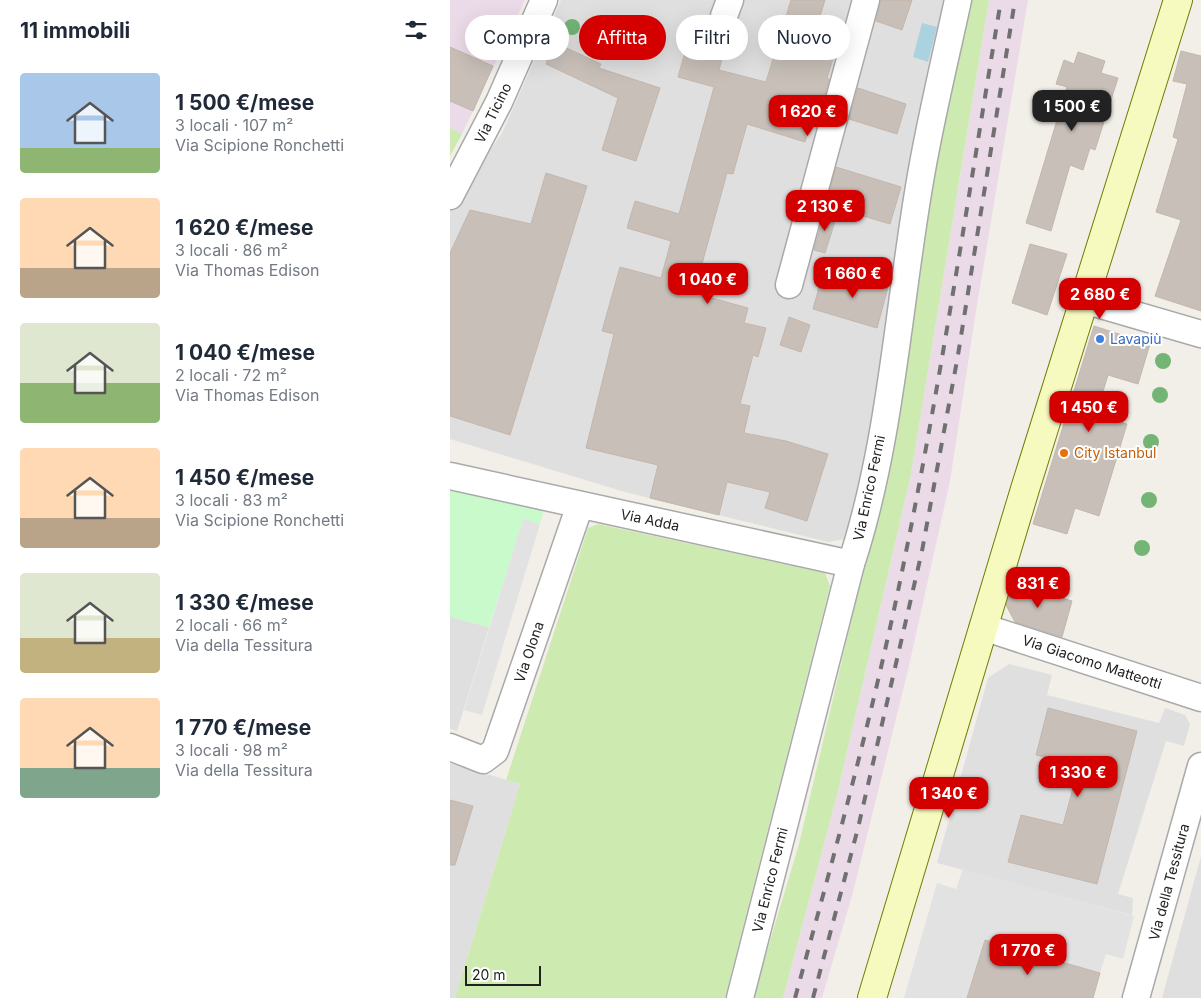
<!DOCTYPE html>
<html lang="it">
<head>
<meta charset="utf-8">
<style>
  body { margin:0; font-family:Inter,sans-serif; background:#f6f6f7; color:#1f2937; height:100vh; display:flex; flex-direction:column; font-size:19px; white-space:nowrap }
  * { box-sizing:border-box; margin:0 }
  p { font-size:16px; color:#747a83 }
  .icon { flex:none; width:28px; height:28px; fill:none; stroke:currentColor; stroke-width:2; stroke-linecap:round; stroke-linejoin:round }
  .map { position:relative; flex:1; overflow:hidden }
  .details { display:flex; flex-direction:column; background:#fff; width:450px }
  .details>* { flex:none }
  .banner { position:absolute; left:15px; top:15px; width:475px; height:45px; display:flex; gap:10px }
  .scale { position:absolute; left:15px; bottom:12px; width:76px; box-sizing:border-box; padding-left:5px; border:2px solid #222; border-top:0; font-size:14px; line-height:18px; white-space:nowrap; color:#222; -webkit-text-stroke:4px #fff; paint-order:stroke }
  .price { position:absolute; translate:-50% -42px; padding:0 11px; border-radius:10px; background:#d40000; color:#fff; font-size:16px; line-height:32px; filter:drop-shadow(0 1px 2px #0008) }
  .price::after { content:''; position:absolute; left:50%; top:30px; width:15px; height:11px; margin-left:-8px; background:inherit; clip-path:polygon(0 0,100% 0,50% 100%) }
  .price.active { background:#222; color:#fff }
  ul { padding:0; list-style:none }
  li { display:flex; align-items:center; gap:15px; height:125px; padding:0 20px }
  li span { display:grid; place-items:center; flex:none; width:140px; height:100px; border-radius:5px; color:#555 }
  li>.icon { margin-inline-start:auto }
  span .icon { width:60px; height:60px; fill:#fffc; stroke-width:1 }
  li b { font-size:21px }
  h2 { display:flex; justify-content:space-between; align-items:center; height:60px; padding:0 20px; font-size:21px }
  .pill { padding:0 18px; border-radius:22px; background:#fff; box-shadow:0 5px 20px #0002; font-size:18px; line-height:45px }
  .pill.active { background:#d40000; color:#fff }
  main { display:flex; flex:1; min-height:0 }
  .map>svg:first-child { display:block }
  .residential { fill:#e0dfdf }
  .industrial { fill:#ebdbe8 }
  .grass { fill:#cdebb0 }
  .park { fill:#c8facc }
  .parking { fill:#e2e2e2 }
  .water { fill:#aad3df }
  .building { fill:#c7bfb8; stroke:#c4b6ab }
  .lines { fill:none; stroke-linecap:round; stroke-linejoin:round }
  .minor-casing { stroke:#a9a9a9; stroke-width:29 }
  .secondary-casing { stroke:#707d05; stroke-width:30 }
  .minor { stroke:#fff; stroke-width:26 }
  .secondary { stroke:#f7fabf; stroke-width:28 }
  .rail { stroke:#707070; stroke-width:4; stroke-dasharray:10 10; stroke-linecap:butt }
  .tree { fill:#74b475 }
  .shop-dot { fill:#3f7fe0; stroke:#fff; stroke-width:2 }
  .food-dot { fill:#e8710a; stroke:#fff; stroke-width:2 }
  .labels { text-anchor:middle; stroke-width:4; stroke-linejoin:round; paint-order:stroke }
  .street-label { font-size:14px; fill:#222; stroke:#fff }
  .shop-label { font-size:14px; fill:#366cbe; stroke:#fff; text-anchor:start }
  .food-label { font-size:14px; fill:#c56008; stroke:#fff; text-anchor:start }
</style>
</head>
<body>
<main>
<section class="details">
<h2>11 immobili<svg class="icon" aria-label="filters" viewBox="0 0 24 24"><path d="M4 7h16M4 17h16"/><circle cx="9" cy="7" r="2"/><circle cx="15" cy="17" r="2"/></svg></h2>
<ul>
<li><span style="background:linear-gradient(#a9c7e8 75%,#8fb573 0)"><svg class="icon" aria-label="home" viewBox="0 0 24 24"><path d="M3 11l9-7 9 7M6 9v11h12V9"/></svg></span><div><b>1 500 €/mese</b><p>3 locali · 107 m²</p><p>Via Scipione Ronchetti</p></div></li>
<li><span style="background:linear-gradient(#ffd9b3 70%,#b9a48a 0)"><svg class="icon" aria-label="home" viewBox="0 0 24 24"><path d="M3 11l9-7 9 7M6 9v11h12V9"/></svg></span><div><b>1 620 €/mese</b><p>3 locali · 86 m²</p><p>Via Thomas Edison</p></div></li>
<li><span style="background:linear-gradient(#dfe7d0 60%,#8fb573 0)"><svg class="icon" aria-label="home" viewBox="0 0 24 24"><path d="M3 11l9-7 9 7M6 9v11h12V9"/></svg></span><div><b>1 040 €/mese</b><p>2 locali · 72 m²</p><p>Via Thomas Edison</p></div></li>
<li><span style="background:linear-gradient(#ffd9b3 70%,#b9a48a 0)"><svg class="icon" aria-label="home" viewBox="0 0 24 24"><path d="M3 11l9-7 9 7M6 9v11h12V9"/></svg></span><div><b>1 450 €/mese</b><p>3 locali · 83 m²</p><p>Via Scipione Ronchetti</p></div></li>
<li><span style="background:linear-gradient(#dfe7d0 65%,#c2b280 0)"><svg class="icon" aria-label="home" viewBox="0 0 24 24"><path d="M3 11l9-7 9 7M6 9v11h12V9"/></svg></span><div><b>1 330 €/mese</b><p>2 locali · 66 m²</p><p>Via della Tessitura</p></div></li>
<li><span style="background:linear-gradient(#ffd9b3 70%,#7fa58c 0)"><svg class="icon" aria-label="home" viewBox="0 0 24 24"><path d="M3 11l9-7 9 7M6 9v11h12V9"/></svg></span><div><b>1 770 €/mese</b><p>3 locali · 98 m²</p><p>Via della Tessitura</p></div></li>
</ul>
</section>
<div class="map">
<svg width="751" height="998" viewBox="0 0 751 998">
  <rect width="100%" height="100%" fill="#f2efe9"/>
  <!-- residential -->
  <g class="residential">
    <polygon points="111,0 499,0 439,337 400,538 378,542 175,492 0,439 0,209 52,133"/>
    <polygon points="0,617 39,627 7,731 0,729"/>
    <polygon points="559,664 602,675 597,695 709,723 715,708 735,715 740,724 734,746 716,741 668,894 683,898 682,915 487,863 538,678"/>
    <polygon points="0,763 70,784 5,998 0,998"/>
    <polygon points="751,856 751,998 712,998"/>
  </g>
  <!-- industrial -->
  <g class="industrial">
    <polygon points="0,0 75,0 12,134 0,128"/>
    <polygon points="539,0 578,0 526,311 500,481 458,670 403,892 372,998 333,998 387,795 461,474"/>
  </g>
  <!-- grass -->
  <g class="grass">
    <polygon points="517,0 539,0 461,474 387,795 333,998 303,998 349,844 414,566 477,194"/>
    <polygon points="0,128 12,134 0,156"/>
    <polygon points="148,524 375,573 380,586 275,998 5,998 70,784 56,780 138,528"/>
  </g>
  <!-- park -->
  <polygon class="park" points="0,483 94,508 90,524 73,520 39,627 0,617"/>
  <!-- parking -->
  <g class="parking">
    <polygon points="73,519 90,524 32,715 14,710"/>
    <polygon points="513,869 684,916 673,959 656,954 650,973 535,940 517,998 454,998 487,883 506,889"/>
  </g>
  <!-- water -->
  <polygon class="water" points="472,23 487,27 478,62 463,57"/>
  <!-- building -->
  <g class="building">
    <polygon points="341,0 375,0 364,36 388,43 377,78 379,79 371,110 365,108 355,142 297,124 283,174 277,173 244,293 298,308 294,323 316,328 308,357 303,355 290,404 300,406 294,433 336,441 378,454 357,521 315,508 320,492 277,482 269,515 200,498 208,465 136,448 164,334 152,331 170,267 211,278 221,241 177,228 185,201 229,214 264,87 228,77 239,38 267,46 265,53 273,55 269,70 316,82"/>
    <polygon points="431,0 462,0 452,30 426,21"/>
    <polygon points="108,44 151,64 149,68 210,88 186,161 152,150 168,98 96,64 100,52 103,53"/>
    <polygon points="0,47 43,66 23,111 0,101"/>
    <polygon points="731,51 751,56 751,311 705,296 731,220 706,212 728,139 723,137 737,84 723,81"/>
    <polygon points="628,52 655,61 651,73 668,78 645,150 640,148 633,170 620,165 601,231 576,223 617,87 606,84 614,60 624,64"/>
    <polygon points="408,88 456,104 447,134 399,119"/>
    <polygon points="386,167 451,187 440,224 376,205"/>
    <polygon points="96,173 137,186 60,435 0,416 0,253 20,210 81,224"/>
    <polygon points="375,211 387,215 375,253 364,250"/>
    <polygon points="580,244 617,254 597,315 562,303"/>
    <polygon points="424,272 441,276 427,328 363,309 373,273 419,287"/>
    <polygon points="339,317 360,325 351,352 330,345"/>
    <polygon points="644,326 700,344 688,384 658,375 646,414 677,424 649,516 625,508 617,534 583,524"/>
    <polygon points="563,582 622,601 612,637 565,622 556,605"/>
    <polygon points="598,708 687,731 647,884 558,862 571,815 613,825 629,766 586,755"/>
    <polygon points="0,800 23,806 5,865 0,865"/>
    <polygon points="535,940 650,973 643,998 517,998"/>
  </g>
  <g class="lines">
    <defs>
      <g id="minor">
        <polyline points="274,16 280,0"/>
        <polyline points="0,196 49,102 94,0"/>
        <polyline points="339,285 416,0"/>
        <polyline points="634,300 751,334"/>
        <polyline points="0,476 401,564"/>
        <polyline points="533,627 751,698"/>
        <polyline points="0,747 33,760 45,751 130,505"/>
        <path d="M290,998L401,564C441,442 448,308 470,181C480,121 495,60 508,0"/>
        <polyline points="686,998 751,766"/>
      </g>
      <polyline id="secondary" points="422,998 575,489 728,0"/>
    </defs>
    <!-- minor casing -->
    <use href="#minor" class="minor-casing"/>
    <!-- secondary casing -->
    <use href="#secondary" class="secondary-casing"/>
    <!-- minor -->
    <use href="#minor" class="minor"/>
    <!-- secondary -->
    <use href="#secondary" class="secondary"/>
    <!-- rail -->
    <g class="rail">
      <path d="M345,998C382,863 419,728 448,591C489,395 518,197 551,0"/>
      <polyline points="363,998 408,828 472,551 508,355 565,0"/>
    </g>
  </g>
  <!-- trees -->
  <g class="tree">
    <circle cx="122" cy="27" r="8"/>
    <circle cx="681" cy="286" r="8"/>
    <circle cx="713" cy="361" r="8"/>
    <circle cx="710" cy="395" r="8"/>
    <circle cx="701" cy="442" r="8"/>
    <circle cx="699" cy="500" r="8"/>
    <circle cx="692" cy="548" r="8"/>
  </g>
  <!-- markers -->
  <circle class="shop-dot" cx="650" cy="339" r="5"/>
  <circle class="food-dot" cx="614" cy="453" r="5"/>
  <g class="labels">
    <!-- street labels -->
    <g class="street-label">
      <text transform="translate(43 113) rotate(-64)" y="5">Via Ticino</text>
      <text transform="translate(419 488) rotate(-78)" y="5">Via Enrico Fermi</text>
      <text transform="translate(200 520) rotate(12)" y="5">Via Adda</text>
      <text transform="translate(79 652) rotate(-71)" y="5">Via Olona</text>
      <text transform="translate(642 662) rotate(18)" y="5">Via Giacomo Matteotti</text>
      <text transform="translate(320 880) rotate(-76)" y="5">Via Enrico Fermi</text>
      <text transform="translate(719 882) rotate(-75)" y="5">Via della Tessitura</text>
    </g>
    <!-- shop labels -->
    <g class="shop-label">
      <text x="660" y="344">Lavapiù</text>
    </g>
    <!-- food labels -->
    <g class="food-label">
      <text x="624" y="458">City Istanbul</text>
    </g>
  </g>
</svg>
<div class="scale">20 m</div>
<b class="price active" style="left:622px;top:132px">1 500 €</b>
<b class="price" style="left:358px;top:137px">1 620 €</b>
<b class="price" style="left:375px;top:232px">2 130 €</b>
<b class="price" style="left:403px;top:299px">1 660 €</b>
<b class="price" style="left:258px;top:305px">1 040 €</b>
<b class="price" style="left:650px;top:320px">2 680 €</b>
<b class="price" style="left:639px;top:433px">1 450 €</b>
<b class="price" style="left:588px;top:609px">831 €</b>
<b class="price" style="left:628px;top:798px">1 330 €</b>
<b class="price" style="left:499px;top:819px">1 340 €</b>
<b class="price" style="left:578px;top:976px">1 770 €</b>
<div class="banner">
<a class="pill">Compra</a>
<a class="pill active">Affitta</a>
<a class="pill">Filtri</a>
<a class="pill">Nuovo</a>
</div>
</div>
</main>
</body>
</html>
